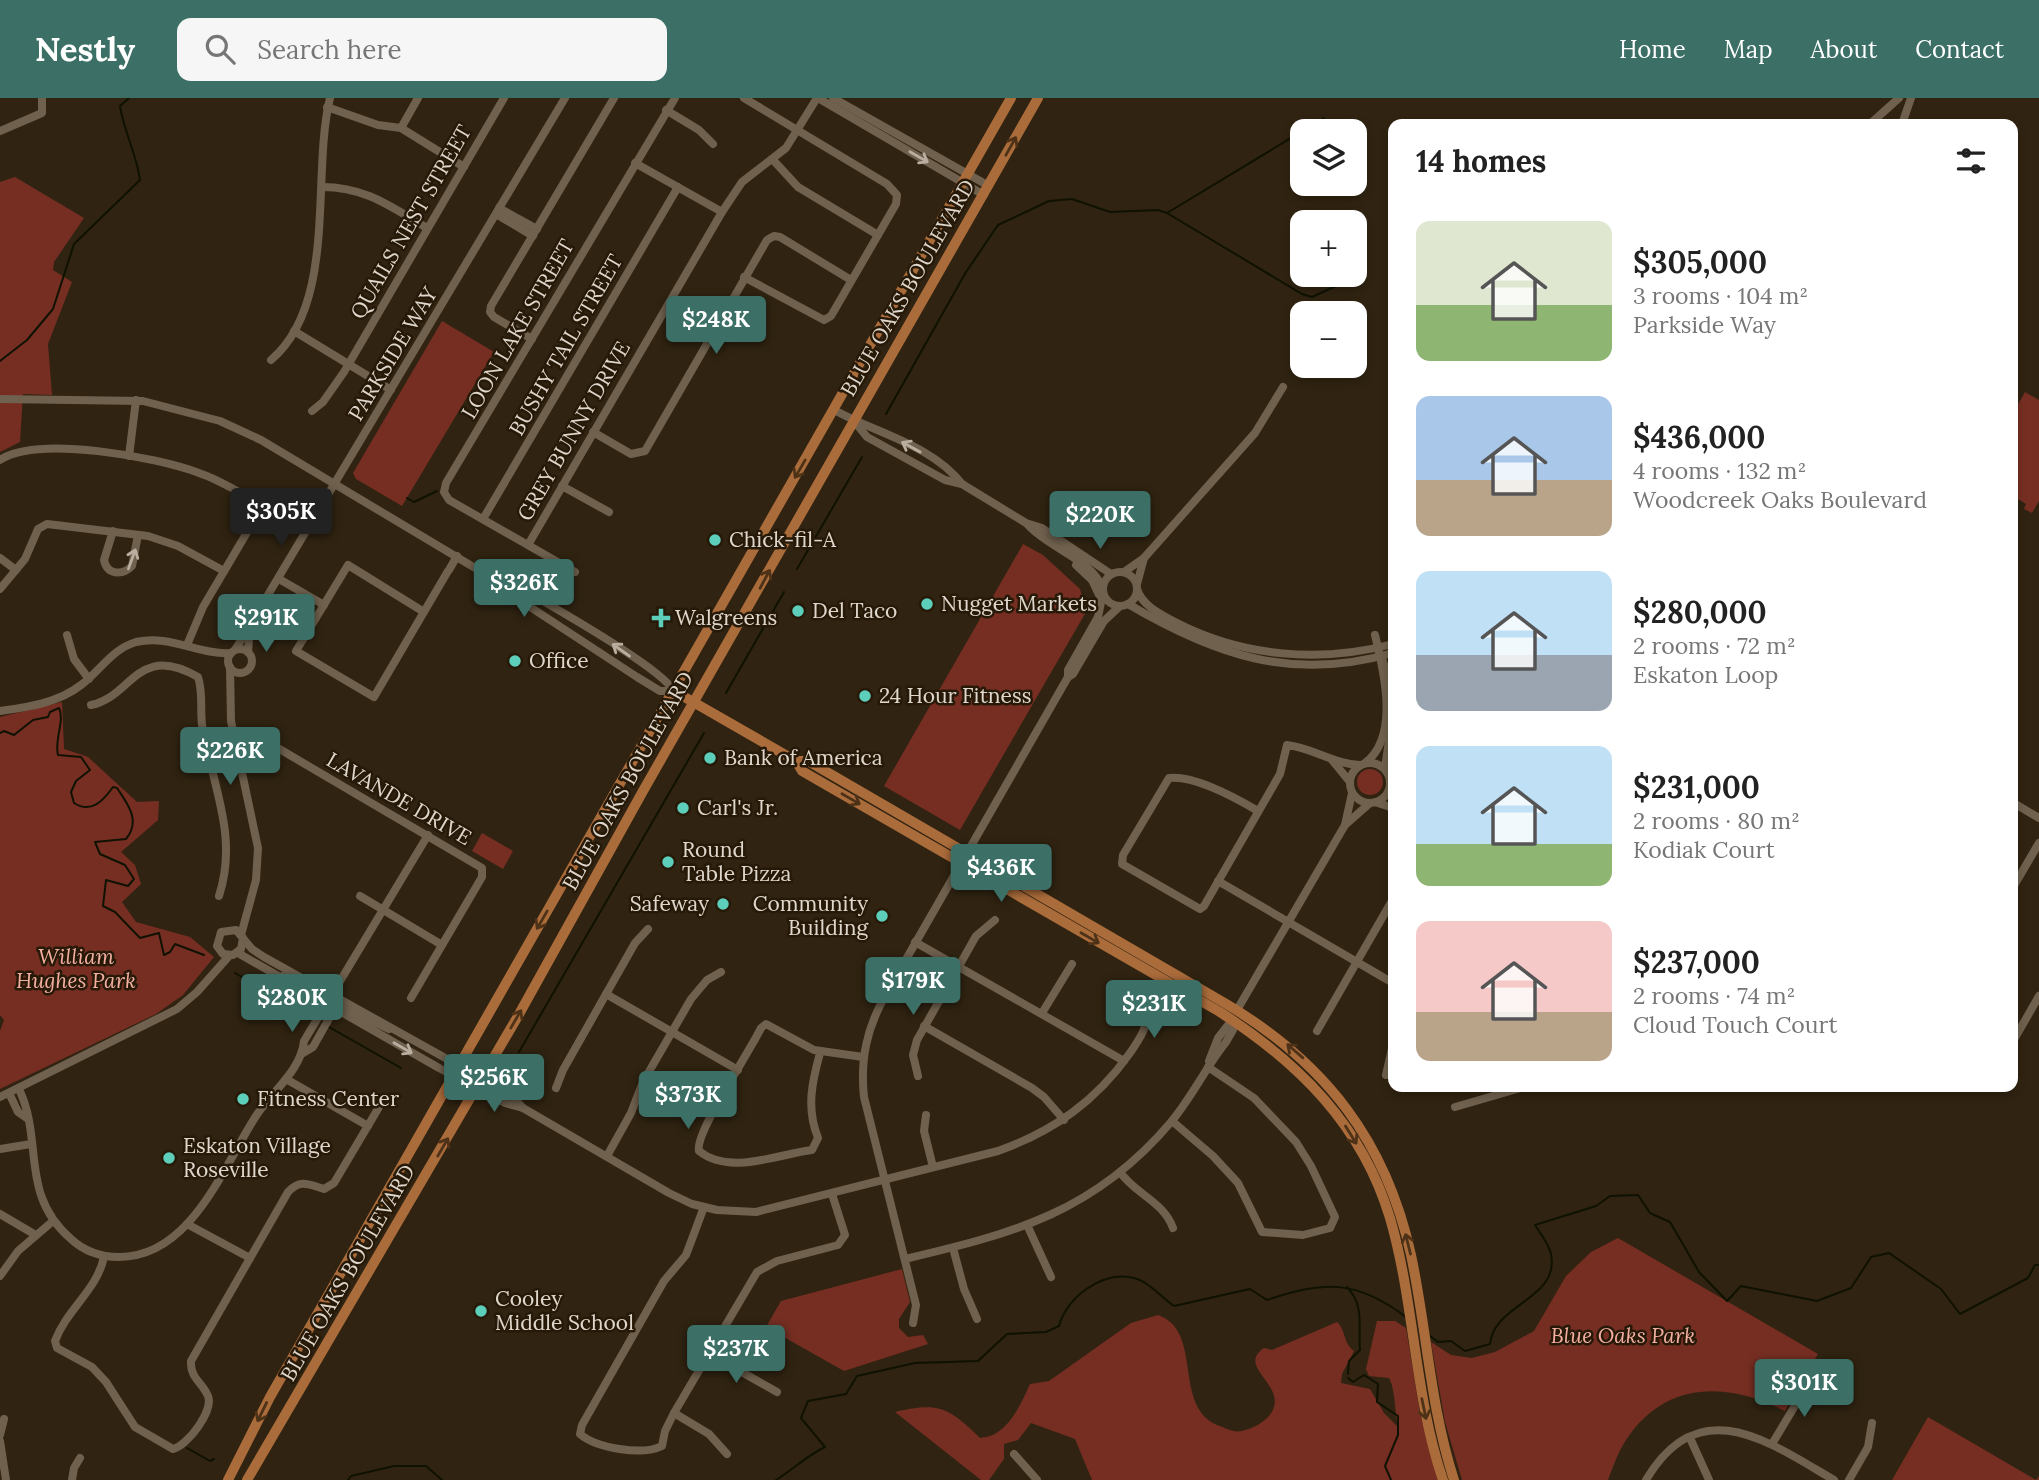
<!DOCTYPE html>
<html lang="en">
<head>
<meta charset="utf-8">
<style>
  body { margin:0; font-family:Lora,serif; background:#f6f6f6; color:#222; height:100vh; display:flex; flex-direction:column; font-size:26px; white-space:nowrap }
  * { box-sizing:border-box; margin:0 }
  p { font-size:23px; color:#767676 }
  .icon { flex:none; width:38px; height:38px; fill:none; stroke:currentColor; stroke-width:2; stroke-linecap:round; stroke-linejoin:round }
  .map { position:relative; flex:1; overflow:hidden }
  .side { position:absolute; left:1388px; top:21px; width:630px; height:973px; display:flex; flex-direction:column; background:#fff; border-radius:14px; box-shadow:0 4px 10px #0003 }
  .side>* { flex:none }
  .tools { position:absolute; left:1290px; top:21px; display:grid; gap:14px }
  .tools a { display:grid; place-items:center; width:77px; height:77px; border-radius:14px; background:#fff; box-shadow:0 4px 10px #0003; font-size:35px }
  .price { position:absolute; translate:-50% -60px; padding:0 16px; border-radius:7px; background:#3c6f66; color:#fff; font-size:23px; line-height:46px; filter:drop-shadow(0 2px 4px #0008) }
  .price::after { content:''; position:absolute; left:50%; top:42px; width:21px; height:16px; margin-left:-10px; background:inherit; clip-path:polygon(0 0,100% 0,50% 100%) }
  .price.active { background:#222; color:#fff }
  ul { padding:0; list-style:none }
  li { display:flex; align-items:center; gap:21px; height:175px; padding:0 28px }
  li span { display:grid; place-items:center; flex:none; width:196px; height:140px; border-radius:14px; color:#555 }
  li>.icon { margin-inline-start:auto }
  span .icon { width:84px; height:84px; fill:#fffc; stroke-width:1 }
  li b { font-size:30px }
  h2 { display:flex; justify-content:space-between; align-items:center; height:84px; padding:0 28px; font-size:30px }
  header { display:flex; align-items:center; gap:42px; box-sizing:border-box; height:98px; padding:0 35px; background:#3c6f66; color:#fff }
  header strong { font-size:33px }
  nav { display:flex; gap:38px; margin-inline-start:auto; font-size:24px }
  .search { width:490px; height:63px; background:#f6f6f6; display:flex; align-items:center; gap:18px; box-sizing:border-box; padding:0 24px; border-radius:14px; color:#767676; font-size:26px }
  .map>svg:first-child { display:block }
  .green { fill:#772e22 }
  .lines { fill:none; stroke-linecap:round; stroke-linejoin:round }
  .stream { stroke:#0f1200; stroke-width:2 }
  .minor { stroke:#70614e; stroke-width:8 }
  .major { stroke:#ab6c3b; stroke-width:10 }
  .oneway { stroke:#4e3217 }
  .oneway2 { stroke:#b9aea0 }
  .poi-dot { fill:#5cceba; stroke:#261908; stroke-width:2.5 }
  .labels { text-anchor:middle; stroke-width:5; stroke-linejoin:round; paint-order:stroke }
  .street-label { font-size:21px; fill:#e0d7cc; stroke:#261908 }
  .poi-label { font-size:21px; fill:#e0d7cc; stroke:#261908; text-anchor:start }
  .park-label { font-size:21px; font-style:italic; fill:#f3aea0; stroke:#261908 }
</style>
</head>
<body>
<header>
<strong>Nestly</strong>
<div class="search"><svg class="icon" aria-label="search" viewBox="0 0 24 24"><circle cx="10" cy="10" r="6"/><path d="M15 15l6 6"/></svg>Search here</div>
<nav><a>Home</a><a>Map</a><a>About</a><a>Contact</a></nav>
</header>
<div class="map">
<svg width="2039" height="1382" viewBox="0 0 2039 1382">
  <rect width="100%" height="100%" fill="#302311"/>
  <!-- green -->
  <g class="green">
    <polygon points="15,79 84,120 54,164 53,172 72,184 48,246 52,297 23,296 20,344 0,354 0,84"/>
    <polygon points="442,223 494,254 402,408 356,381 353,375"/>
    <polygon points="2025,294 2039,302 2039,403 2032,415 2024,411 2026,406 2013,398 2013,315"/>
    <polygon points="1023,446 1043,457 1080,491 1086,514 960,732 884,688"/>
    <polygon points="62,604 64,651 88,659 137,704 159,703 158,722 121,754 135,767 141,786 122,804 136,824 190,839 214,859 183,897 156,916 0,991 0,933 4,922 0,917 0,619"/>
    <circle cx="1370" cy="684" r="13"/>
    <polygon points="482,735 513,753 503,771 472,753"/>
    <path d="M1618,1140L1818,1256L1807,1274L1798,1273L1790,1279L1792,1300L1785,1313C1727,1284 1666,1282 1626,1342C1618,1354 1613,1369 1608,1382H1462L1445,1324L1431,1244L1451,1257L1472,1260L1495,1254L1534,1233L1566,1178L1591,1154Z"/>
    <polygon points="902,1171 910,1204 899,1221 899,1230 908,1239 923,1237 928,1246 844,1273 766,1229 781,1203"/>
    <path d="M1158,1217C1204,1233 1172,1307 1217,1327C1226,1330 1233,1335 1242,1333C1262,1328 1285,1312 1270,1289C1262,1275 1245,1263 1264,1250L1272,1252L1337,1224C1346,1232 1343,1245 1354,1253L1342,1276L1341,1285L1370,1291L1384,1315L1398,1329C1395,1315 1395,1290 1389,1280L1369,1278L1366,1271L1377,1223H1395L1406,1230L1420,1315L1438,1382H1092L1075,1341L1031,1325L1018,1342L1004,1346V1361L989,1382H981L895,1314C939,1304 948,1309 980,1340C1007,1339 1020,1308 1030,1286L1049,1283L1131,1225Z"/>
    <polygon points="1928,1319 2036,1382 2039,1378 2039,1382 1892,1382"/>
  </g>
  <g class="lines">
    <!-- stream -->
    <g class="stream">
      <polyline points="1167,115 1324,20"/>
      <path d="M0,263L27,242L53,211L74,146L140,82C137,57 124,34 120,8L129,0"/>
      <polyline points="886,316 966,174 998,127 1049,103 1072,101 1110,114 1158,112 1167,115 1302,196 1312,199 1336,188"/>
      <polyline points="407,400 414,404 437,393"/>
      <polyline points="797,471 862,359"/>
      <polyline points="726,595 784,494"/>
      <path d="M0,635L4,633L14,637L33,622L48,619L50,614L59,610C65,623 54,642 58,657L81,659L90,672L76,683L71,694L74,705C91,716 103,703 113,689L117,690C128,706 141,723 126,741L95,744L100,756L125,767L134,781L128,788L106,782L103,808L115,814L140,840L159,835L164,857L170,854L175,846L204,857"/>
      <polyline points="235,875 316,921"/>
      <polyline points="329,929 401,970"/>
      <polyline points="519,954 704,635"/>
      <path d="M1347,1189C1365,1208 1358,1228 1360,1252L1349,1263L1348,1276"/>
      <path d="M1430,1238L1438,1244L1451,1243L1465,1253L1490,1246C1494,1205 1560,1202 1551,1156C1549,1146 1540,1135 1535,1127L1596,1108L1610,1098L1638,1097L1650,1115L1670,1124L1699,1174L1727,1203L1741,1188L1817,1203L1851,1190L1871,1159L1889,1155L1941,1191L1960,1216L2028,1180L2035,1167H2039"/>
      <polyline points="1348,1280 1353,1284 1364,1277 1378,1286 1377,1304 1398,1318 1398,1337 1385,1368 1391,1382"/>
      <polyline points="187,1350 210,1363 214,1361"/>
      <polyline points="348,1382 351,1378 394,1368 426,1368 442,1382"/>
      <path d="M776,1382C794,1371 806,1358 825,1349L801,1320L808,1303L846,1296L857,1278L915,1265L978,1263L1007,1236L1046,1234L1059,1228C1066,1200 1102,1172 1134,1180C1148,1183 1162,1200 1174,1208L1250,1191L1267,1202C1324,1182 1357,1182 1406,1219"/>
    </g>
    <!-- minor -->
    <g class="minor">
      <polyline points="744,0 887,86 897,97 896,106 831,218 824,222 744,179"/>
      <polyline points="818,0 984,97"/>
      <polyline points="833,0 989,88"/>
      <polyline points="327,9 378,27 401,30 464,69"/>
      <polyline points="666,12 699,32 713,46"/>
      <polyline points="1870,26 1899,0"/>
      <polyline points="1902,26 1911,0"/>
      <polyline points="401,30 418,0"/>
      <polyline points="0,33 42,15 42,0"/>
      <polyline points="774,63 798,89 878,137"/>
      <polyline points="635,65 722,114"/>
      <path d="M322,89C366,89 391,109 427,130"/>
      <polyline points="499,110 537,131"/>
      <polyline points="496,116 533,138"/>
      <polyline points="294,233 391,292"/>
      <polyline points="532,241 494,219 490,214 491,208 614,0"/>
      <path d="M271,262C338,205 311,77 330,0"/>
      <path d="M0,301L143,303L220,323L261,342L517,495L521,503L637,579L660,593H674C660,569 556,511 526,493L517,495"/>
      <path d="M834,312C876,335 932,347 962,386"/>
      <polyline points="312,313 323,304 344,274 504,0"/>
      <polyline points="854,323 867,339 945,382 962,386 1026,425 1042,430 1111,476"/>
      <polyline points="593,334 631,356 645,353 767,142 774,138 780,139 851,182"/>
      <polyline points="129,358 136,302"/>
      <path d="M0,362C38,337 157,359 199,375C220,382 238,394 257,404L260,408L259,414L203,509L187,547"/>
      <polyline points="562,388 609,414"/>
      <polyline points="483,421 678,89"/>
      <path d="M1028,427C1048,450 1093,462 1102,490"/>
      <path d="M113,433L104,462C107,477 122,478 132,468L138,437"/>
      <polyline points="528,447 722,114 742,84 786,50 817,0"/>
      <polyline points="0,460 16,472"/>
      <polyline points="1076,467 1092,482 1101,501"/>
      <circle cx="1120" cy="491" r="17"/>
      <polyline points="575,474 449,402 444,394 446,385 675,0"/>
      <polyline points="1124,474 1144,460 1255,335 1283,289"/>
      <polyline points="279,481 324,507"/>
      <polyline points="1137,486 1144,460"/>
      <polyline points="0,491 25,461 38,431 47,426 148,438 178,448 224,473"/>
      <path d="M1137,491C1142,508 1162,517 1177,525C1244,559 1320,565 1393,546"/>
      <path d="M1128,506C1215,557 1292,584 1393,555"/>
      <path d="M424,514L348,467L296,553L374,599C399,557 423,515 448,473L449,472L457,458"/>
      <polyline points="67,537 74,561 89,581"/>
      <circle cx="240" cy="563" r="12"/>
      <polyline points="235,552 565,0"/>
      <polyline points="248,554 250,529"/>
      <polyline points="1381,558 1389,580 1393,611"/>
      <polyline points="230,569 231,623 258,750 256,782 241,837"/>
      <polyline points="1068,579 1073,576 1104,523 1120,508"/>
      <path d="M91,607C132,599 137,544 198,579C204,596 199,616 203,633C214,691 238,740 219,798"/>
      <path d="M0,613C28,609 58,605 81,587C100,573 112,551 136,544C170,536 198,557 231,555"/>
      <polyline points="209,659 255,647 276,649 482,770 482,779 411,900"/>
      <polyline points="1332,662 1350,684"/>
      <circle cx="1370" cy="685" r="20"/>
      <path d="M1365,665C1400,639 1384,573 1375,537"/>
      <polyline points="1385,670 1393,615"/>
      <polyline points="1375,704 1393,710"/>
      <polyline points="2012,704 2039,720"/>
      <path d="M1258,713C1236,700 1195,677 1169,680L1123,757L1122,766L1200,811L1204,808L1280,676L1287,647C1313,650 1334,666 1360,667"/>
      <polyline points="1345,727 1352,695"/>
      <polyline points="1218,783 1393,885"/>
      <polyline points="2012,791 2039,745"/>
      <polyline points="360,798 442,847"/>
      <path d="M243,840L241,851L233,857L223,856L217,848L221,834L236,832L252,851L264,859L510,996L523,1010L669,1095L692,1106L717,1112L756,1114L998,1053C1054,1033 1096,1003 1130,955C1139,942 1149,927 1148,911"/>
      <polyline points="915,844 1124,963"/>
      <polyline points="238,855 439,970 505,1005 523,1010"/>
      <polyline points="283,878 323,897 334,896"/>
      <polyline points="606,896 738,972"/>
      <polyline points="335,912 346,911 389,931"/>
      <polyline points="1237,912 1345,727 1370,705"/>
      <polyline points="1042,915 1072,866"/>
      <polyline points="924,928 1032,990 1044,999 1064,1022"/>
      <polyline points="1317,933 1393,801"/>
      <polyline points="2012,945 2039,898"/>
      <polyline points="303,955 313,949 335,910"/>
      <path d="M820,955C812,984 806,1010 818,1040L812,1052C778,1056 730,1078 699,1053C694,1036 751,952 761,930L766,926L814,952L863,959"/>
      <polyline points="1209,963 1218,940 1232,922"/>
      <polyline points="1386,977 1393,946"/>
      <polyline points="918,978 913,957 917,942 976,838 995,822"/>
      <polyline points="286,981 368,1028"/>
      <polyline points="556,990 563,972 635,845 648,831"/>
      <path d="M19,991C44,1044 19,1096 71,1141C85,1154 100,1159 119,1159C191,1159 223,1069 256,1018C272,993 301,973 304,943L428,737"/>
      <polyline points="9,995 18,1014 28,1021"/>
      <polyline points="0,999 177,911 197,894 229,858"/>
      <polyline points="1455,1009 1524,989"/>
      <polyline points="926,1017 924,1033 933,1069"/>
      <polyline points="1172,1023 1213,1058 1238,1085 1262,1134 1303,1137 1330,1130 1335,1119 1311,1068 1296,1044 1254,1000 1208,969"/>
      <polyline points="0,1051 31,1046"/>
      <polyline points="607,1058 631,1015 643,984 691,901 707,882 721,874"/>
      <path d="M1120,1074C1135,1096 1163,1103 1173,1130"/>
      <path d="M704,1109L686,1157L664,1183L582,1327L580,1336C596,1350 642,1358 662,1348L665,1333L674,1315L757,1174L777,1163L838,1147L845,1137L832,1096"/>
      <polyline points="0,1116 34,1136"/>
      <polyline points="187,1126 250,1160"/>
      <polyline points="1028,1129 1051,1179"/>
      <polyline points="953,1150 964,1191 977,1221"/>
      <path d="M104,1159C97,1192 67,1211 55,1243L57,1250L92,1269L106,1284L135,1329L173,1351C187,1348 214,1313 208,1298C202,1284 190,1280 191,1263L288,1094C300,1081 308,1086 324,1091L334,1085L385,999"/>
      <path d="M905,1161C1015,1135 1095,1114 1171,1024C1192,999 1206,969 1226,944L1233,932L1232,922"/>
      <polyline points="0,1178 18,1153 53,1123"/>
      <path d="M913,1225L916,1207L864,999C860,961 867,930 885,898L1068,579V572L1098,519L1103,495"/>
      <polyline points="708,1255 777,1294"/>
      <polyline points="674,1315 709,1336 727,1356"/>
      <polyline points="0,1337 4,1321"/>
      <polyline points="1690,1340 1709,1382"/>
      <polyline points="0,1343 6,1382"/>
      <polyline points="1772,1346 1796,1306 1801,1284"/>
      <polyline points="1014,1356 1037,1382"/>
      <polyline points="72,1382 74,1370 80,1360"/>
      <path d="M1646,1382C1699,1292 1769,1344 1834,1382"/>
      <polyline points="1849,1382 1868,1349 1872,1325"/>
    </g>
    <!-- major -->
    <g class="major">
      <path d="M674,593L796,663L802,673L1220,914C1299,965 1362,1027 1390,1120C1415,1206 1414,1297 1443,1382"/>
      <path d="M796,663H808L1228,907C1326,966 1386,1043 1411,1157C1427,1232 1430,1308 1454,1382"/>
      <polyline points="228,1382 270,1299 1011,0"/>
      <polyline points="247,1382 518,918 643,693 1038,0"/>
    </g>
  </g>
  <!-- one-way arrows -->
  <defs><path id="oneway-shaft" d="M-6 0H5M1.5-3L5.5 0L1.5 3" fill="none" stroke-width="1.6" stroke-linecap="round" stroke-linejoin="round" transform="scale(1.75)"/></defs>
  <g class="oneway">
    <use href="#oneway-shaft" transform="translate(1011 48) rotate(-61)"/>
    <use href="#oneway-shaft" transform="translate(800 371) rotate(120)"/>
    <use href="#oneway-shaft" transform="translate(765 481) rotate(-62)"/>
    <use href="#oneway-shaft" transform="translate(851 701) rotate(30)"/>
    <use href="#oneway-shaft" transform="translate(542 822) rotate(120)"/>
    <use href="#oneway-shaft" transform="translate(1090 840) rotate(30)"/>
    <use href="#oneway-shaft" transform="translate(516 921) rotate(-60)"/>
    <use href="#oneway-shaft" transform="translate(1295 953) rotate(-139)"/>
    <use href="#oneway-shaft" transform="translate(1351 1037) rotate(58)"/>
    <use href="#oneway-shaft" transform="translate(443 1049) rotate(-60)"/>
    <use href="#oneway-shaft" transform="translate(1408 1146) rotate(-104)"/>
    <use href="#oneway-shaft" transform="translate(1424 1311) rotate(78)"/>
    <use href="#oneway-shaft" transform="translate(262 1314) rotate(116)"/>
  </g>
  <g class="oneway2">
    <use href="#oneway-shaft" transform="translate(919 59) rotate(30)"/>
    <use href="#oneway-shaft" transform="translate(911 349) rotate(-151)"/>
    <use href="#oneway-shaft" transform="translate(132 461) rotate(-70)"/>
    <use href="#oneway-shaft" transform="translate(621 552) rotate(-145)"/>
    <use href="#oneway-shaft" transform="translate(403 950) rotate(30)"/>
  </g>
  <!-- markers -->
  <g class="poi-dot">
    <circle cx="715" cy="442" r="7"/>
    <circle cx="927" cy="506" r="7"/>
    <circle cx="798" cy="513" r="7"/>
    <path d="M657.5 509.5h7v7h7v7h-7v7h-7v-7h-7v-7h7z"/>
    <circle cx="515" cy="563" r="7"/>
    <circle cx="865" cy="598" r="7"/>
    <circle cx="710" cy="660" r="7"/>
    <circle cx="683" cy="710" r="7"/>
    <circle cx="668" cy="764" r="7"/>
    <circle cx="723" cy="806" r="7"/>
    <circle cx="882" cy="818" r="7"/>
    <circle cx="243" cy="1001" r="7"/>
    <circle cx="169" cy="1060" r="7"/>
    <circle cx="481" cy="1213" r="7"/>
  </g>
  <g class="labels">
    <!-- street labels -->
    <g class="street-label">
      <text transform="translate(411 124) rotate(-60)" y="7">QUAILS NEST STREET</text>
      <text transform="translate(908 190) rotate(-60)" y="7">BLUE OAKS BOULEVARD</text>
      <text transform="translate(518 231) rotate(-60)" y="7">LOON LAKE STREET</text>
      <text transform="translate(566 247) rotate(-60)" y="7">BUSHY TAIL STREET</text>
      <text transform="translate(393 256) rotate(-59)" y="7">PARKSIDE WAY</text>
      <text transform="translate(574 333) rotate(-60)" y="7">GREY BUNNY DRIVE</text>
      <text transform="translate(628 683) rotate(-61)" y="7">BLUE OAKS BOULEVARD</text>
      <text transform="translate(399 701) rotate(30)" y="7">LAVANDE DRIVE</text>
      <text transform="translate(348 1175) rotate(-60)" y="7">BLUE OAKS BOULEVARD</text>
    </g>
    <!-- poi labels -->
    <g class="poi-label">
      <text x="729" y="449">Chick-fil-A</text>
      <text x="941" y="513">Nugget Markets</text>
      <text x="812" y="520">Del Taco</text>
      <text x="675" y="527">Walgreens</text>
      <text x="529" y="570">Office</text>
      <text x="879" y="605">24 Hour Fitness</text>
      <text x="724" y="667">Bank of America</text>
      <text x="697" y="717">Carl's Jr.</text>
      <text x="682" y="759">Round<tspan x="682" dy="24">Table Pizza</tspan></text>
      <text x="709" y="813" text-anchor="end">Safeway</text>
      <text x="868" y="813" text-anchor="end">Community<tspan x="868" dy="24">Building</tspan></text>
      <text x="257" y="1008">Fitness Center</text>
      <text x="183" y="1055">Eskaton Village<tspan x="183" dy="24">Roseville</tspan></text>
      <text x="495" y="1208">Cooley<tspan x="495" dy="24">Middle School</tspan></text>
    </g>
    <!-- park labels -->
    <g class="park-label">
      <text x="76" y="866">William<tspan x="76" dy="24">Hughes Park</tspan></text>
      <text x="1623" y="1245">Blue Oaks Park</text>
    </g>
  </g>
</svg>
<div class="tools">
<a><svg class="icon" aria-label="layers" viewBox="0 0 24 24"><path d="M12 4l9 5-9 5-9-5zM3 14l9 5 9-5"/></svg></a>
<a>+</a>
<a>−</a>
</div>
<b class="price" style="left:716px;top:258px">$248K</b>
<b class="price active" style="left:281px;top:450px">$305K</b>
<b class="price" style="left:1100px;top:453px">$220K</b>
<b class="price" style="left:524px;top:521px">$326K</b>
<b class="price" style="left:266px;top:556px">$291K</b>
<b class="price" style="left:230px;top:689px">$226K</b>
<b class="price" style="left:1001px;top:806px">$436K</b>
<b class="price" style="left:913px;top:919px">$179K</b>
<b class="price" style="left:292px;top:936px">$280K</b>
<b class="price" style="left:1154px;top:942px">$231K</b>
<b class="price" style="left:494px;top:1016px">$256K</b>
<b class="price" style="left:688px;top:1033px">$373K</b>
<b class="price" style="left:736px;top:1287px">$237K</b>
<b class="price" style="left:1804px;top:1321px">$301K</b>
<section class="side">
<h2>14 homes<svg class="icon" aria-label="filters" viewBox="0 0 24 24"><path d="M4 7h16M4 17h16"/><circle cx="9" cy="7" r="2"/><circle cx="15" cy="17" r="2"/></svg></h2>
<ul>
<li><span style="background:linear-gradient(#dfe7d0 60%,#8fb573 0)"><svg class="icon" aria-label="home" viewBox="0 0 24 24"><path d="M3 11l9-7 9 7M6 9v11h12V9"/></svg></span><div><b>$305,000</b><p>3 rooms · 104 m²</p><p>Parkside Way</p></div></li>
<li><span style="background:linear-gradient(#a9c7e8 60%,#b9a48a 0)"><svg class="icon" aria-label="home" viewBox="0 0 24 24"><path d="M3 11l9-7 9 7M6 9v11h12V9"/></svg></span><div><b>$436,000</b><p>4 rooms · 132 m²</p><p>Woodcreek Oaks Boulevard</p></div></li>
<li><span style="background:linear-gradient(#bfe0f5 60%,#9aa5b1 0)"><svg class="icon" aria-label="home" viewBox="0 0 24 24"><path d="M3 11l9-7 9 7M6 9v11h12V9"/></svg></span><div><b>$280,000</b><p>2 rooms · 72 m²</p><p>Eskaton Loop</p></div></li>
<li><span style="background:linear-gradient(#bfe0f5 70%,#8fb573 0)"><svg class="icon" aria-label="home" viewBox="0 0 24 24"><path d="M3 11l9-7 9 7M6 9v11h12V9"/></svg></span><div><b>$231,000</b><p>2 rooms · 80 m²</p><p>Kodiak Court</p></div></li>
<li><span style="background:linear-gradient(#f6c9c9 65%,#b9a48a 0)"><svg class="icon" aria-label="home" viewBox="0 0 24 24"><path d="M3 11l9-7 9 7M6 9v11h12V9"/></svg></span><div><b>$237,000</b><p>2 rooms · 74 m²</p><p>Cloud Touch Court</p></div></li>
</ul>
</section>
</div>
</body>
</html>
